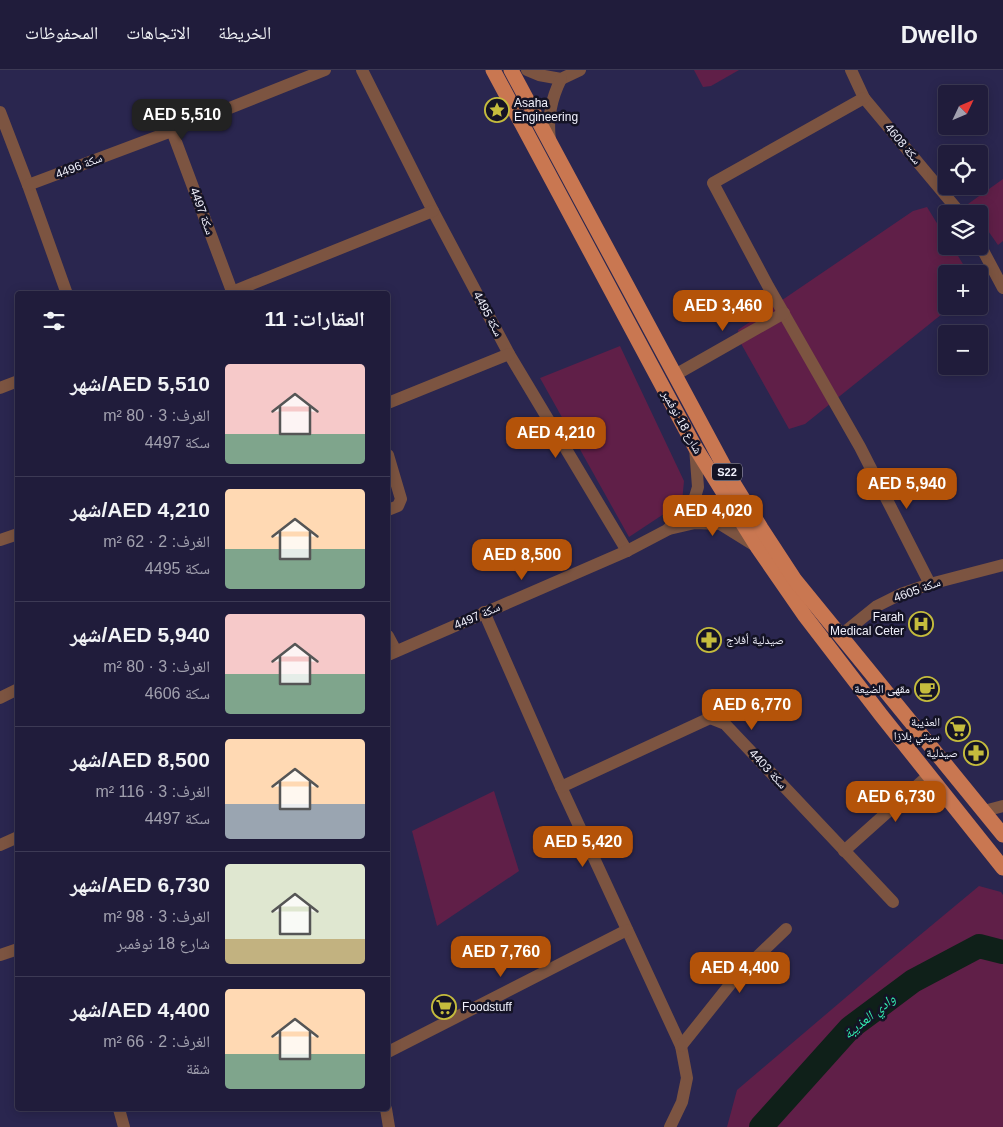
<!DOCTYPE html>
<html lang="ar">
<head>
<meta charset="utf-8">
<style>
  body { margin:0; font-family:Helvetica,"Noto Naskh Arabic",sans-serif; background:#2d2946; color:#f1f3f6; direction:rtl; height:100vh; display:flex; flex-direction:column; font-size:19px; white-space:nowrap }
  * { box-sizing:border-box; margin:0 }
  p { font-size:16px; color:#a2a1af }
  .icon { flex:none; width:28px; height:28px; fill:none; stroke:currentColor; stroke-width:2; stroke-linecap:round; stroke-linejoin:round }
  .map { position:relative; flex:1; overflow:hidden; direction:ltr }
  .details { position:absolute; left:15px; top:221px; width:375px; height:820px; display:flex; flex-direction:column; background:#201c3b; border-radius:5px; box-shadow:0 2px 12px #0003,0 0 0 1px #3d3a55; direction:rtl }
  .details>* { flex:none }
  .needle { width:32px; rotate:46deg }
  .tools { position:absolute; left:938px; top:15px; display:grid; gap:10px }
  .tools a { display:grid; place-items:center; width:50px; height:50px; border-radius:5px; background:#201c3b; box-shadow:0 2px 12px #0003,0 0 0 1px #3d3a55; font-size:25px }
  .price { position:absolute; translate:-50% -42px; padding:0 11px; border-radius:10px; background:#b45309; color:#fff; font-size:16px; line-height:32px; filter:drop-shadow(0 1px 2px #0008) }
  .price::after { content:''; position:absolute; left:50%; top:30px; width:15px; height:11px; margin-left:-8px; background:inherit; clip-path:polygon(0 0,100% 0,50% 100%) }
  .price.active { background:#222; color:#fff }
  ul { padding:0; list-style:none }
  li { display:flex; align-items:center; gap:15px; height:125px; padding:0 25px }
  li+li { border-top:1px solid #3d3a55 }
  li span { display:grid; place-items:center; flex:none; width:140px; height:100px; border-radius:5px; color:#555 }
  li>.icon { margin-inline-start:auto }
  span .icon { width:60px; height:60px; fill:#fffc; stroke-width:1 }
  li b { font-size:21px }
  h2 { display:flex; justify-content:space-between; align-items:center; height:60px; padding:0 25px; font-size:21px }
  header { display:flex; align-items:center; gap:30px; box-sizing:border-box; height:70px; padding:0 25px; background:#201c3b; border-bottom:1px solid #3d3a55 }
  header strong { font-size:24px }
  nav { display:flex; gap:28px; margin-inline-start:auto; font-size:18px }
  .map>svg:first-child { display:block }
  .green { fill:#601f48 }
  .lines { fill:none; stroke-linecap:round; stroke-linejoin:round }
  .river { stroke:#0f2019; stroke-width:24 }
  .minor { stroke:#7c5441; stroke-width:12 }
  .major { stroke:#c97751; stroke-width:15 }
  .labels { text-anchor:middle; stroke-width:5; stroke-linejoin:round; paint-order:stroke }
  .shield { fill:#141325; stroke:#afaebc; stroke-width:1 }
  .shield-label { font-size:11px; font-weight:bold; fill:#f1f1fc }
  .poi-label { font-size:12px; fill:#f1f1fc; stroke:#141325; text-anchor:end }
  .street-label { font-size:12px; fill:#f1f1fc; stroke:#141325 }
  .water-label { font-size:14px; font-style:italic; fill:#33ecb0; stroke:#141325 }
</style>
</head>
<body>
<header>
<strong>Dwello</strong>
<nav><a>الخريطة</a><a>الاتجاهات</a><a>المحفوظات</a></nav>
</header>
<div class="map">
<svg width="1003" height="1057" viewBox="0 0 1003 1057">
  <rect width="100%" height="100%" fill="#2a264f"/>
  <!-- green -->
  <g class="green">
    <polygon points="694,0 739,0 711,16 703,17"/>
    <polygon points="1003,109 1003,171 998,175 979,148 979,144 975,144 968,134"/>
    <polygon points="927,137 946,168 946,176 952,176 969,204 946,204 946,236 952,236 805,354 789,359 739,270 738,260 913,141"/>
    <polygon points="620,276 684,411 682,432 629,467 540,308"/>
    <polygon points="494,721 519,801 437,856 412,761"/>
    <polygon points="979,816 1001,822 1003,825 1003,1057 727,1057 737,1020 878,900"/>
  </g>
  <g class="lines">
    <!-- river -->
    <polyline class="river" points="761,1057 850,958 913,911 979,876 1003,882"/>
    <!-- minor -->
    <g class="minor">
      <polyline points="362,0 433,141 509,284 627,481"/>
      <polyline points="527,0 539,5 561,9 580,0"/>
      <polyline points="851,0 864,28 961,144"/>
      <polyline points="864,28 713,113 768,216 860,377 930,514"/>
      <polyline points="0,42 28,115 67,224"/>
      <polyline points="172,61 233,224"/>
      <path d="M550,70C547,48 551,29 561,9"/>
      <polyline points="28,115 172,61 325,0"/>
      <polyline points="979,173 1003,218"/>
      <polyline points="232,222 433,141"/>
      <polyline points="675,305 784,243"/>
      <polyline points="0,318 18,311"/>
      <polyline points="388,333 509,284"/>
      <polyline points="388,385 401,429 398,436 388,440"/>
      <polyline points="669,459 695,453 720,454 757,477"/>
      <polyline points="0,470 18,464"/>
      <polyline points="484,542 561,717 681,976 687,1008 682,1032 670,1057"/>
      <polyline points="388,566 396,581"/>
      <polyline points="840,566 877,536 901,524 930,514 1003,495"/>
      <polyline points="388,585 627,481 667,460 692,437 698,417 695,377"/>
      <polyline points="0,628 18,619"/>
      <polyline points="561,717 710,648 725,654 893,832"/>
      <polyline points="984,741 1003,736"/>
      <polyline points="0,775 18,767"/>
      <polyline points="844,781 929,705"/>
      <polyline points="0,885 18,879"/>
      <polyline points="681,976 736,907 786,859"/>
      <polyline points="388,982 627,860"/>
      <polyline points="119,1039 124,1057"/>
      <polyline points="386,1039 389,1057"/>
    </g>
    <!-- major -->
    <g class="major">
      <polyline points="493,0 695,377 758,478 805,546 881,645 1003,798"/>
      <polyline points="511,0 732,411 761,458 795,510 1003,765"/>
    </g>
  </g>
  <!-- icons -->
  <defs>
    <symbol id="sight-ring" viewBox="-11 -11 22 22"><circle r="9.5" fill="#141325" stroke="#c5bc3d" stroke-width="1.5"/><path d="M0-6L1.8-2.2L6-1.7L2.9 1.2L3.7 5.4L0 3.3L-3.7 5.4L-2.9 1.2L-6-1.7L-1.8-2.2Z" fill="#c5bc3d"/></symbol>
    <symbol id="hospital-ring" viewBox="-11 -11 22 22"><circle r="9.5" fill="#141325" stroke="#c5bc3d" stroke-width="1.5"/><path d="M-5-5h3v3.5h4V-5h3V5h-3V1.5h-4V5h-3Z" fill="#c5bc3d"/></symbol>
    <symbol id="pharmacy-ring" viewBox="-11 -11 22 22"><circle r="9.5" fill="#141325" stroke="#c5bc3d" stroke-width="1.5"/><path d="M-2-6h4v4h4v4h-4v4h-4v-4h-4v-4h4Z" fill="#c5bc3d"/></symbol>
    <symbol id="cafe-ring" viewBox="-11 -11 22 22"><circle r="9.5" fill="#141325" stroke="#c5bc3d" stroke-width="1.5"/><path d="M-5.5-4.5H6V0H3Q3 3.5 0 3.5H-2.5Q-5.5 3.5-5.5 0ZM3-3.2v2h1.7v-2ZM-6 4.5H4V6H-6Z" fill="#c5bc3d"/></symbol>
    <symbol id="supermarket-ring" viewBox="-11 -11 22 22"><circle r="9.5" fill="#141325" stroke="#c5bc3d" stroke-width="1.5"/><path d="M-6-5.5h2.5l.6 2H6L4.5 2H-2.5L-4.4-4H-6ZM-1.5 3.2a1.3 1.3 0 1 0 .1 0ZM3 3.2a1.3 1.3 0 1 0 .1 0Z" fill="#c5bc3d"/></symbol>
  </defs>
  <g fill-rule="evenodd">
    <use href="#sight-ring" x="483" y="26" width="28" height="28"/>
    <use href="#hospital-ring" x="907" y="540" width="28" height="28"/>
    <use href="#pharmacy-ring" x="695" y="556" width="28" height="28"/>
    <use href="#cafe-ring" x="913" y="605" width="28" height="28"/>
    <use href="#supermarket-ring" x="944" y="645" width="28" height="28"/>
    <use href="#pharmacy-ring" x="962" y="669" width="28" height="28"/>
    <use href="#supermarket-ring" x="430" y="923" width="28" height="28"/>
  </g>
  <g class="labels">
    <!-- shield labels -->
    <rect class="shield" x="712" y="393.5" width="30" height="17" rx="4"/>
    <g class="shield-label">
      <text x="727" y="406">S22</text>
    </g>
    <!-- poi labels -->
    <g class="poi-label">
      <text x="514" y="37" text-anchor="start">Asaha<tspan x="514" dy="14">Engineering</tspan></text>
      <text x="904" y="551">Farah<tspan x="904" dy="14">Medical Ceter</tspan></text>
      <text x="726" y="574" text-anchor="start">صيدلية أفلاج</text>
      <text x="910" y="623">مقهى الضيعة</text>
      <text x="940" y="656">العذيبة<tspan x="940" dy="14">سيتي بلازا</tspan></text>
      <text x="958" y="687">صيدلية</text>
      <text x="462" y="941" text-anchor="start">Foodstuff</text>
    </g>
    <!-- street labels -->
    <g class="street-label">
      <text transform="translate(903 74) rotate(50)" y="4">سكة 4608</text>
      <text transform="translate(79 96) rotate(-21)" y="4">سكة 4496</text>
      <text transform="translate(202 141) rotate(70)" y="4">سكة 4497</text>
      <text transform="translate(488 244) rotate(62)" y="4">سكة 4495</text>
      <text transform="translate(682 352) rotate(61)" y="4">شارع 18 نوفمبر</text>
      <text transform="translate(917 520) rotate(-20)" y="4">سكة 4605</text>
      <text transform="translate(477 546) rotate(-24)" y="4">سكة 4497</text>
      <text transform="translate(768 699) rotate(47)" y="4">سكة 4403</text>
    </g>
    <!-- water labels -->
    <g class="water-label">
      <text transform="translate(869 946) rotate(-39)" y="5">وادي العذيبة</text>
    </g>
  </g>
</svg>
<div class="tools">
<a><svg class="needle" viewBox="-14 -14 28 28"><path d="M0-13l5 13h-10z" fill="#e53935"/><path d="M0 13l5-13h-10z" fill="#a2a1af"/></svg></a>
<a><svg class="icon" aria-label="locate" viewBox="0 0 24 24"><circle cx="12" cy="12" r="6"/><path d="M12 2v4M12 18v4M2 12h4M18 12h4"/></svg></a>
<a><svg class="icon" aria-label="layers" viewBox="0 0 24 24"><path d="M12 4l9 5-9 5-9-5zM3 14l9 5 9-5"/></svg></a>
<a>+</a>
<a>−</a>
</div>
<b class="price active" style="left:182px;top:71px">AED 5,510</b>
<b class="price" style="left:723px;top:262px">AED 3,460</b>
<b class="price" style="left:556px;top:389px">AED 4,210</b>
<b class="price" style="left:907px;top:440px">AED 5,940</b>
<b class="price" style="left:713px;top:467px">AED 4,020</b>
<b class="price" style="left:522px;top:511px">AED 8,500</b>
<b class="price" style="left:752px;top:661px">AED 6,770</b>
<b class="price" style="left:896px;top:753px">AED 6,730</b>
<b class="price" style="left:583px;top:798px">AED 5,420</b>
<b class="price" style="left:501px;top:908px">AED 7,760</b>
<b class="price" style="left:740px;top:924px">AED 4,400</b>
<section class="details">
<h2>العقارات: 11<svg class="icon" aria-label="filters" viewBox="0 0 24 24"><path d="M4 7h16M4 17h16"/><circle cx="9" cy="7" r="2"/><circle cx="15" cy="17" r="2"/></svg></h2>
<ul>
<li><span style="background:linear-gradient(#f6c9c9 70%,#7fa58c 0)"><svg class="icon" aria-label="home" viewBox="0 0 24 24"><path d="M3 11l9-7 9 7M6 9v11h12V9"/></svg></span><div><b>AED 5,510/شهر</b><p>الغرف: 3 · 80 m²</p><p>سكة 4497</p></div></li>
<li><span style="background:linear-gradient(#ffd9b3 60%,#7fa58c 0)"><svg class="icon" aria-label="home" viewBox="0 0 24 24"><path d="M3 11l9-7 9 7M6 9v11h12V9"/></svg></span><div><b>AED 4,210/شهر</b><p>الغرف: 2 · 62 m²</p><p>سكة 4495</p></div></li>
<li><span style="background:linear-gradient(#f6c9c9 60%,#7fa58c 0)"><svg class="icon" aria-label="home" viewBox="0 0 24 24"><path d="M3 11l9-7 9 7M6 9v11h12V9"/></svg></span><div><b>AED 5,940/شهر</b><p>الغرف: 3 · 80 m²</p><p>سكة 4606</p></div></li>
<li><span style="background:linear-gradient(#ffd9b3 65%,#9aa5b1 0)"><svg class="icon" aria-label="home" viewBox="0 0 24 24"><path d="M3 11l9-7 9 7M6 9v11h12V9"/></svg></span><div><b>AED 8,500/شهر</b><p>الغرف: 3 · 116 m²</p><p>سكة 4497</p></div></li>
<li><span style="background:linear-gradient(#dfe7d0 75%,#c2b280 0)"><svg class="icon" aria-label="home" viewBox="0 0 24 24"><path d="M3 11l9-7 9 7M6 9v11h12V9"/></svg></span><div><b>AED 6,730/شهر</b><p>الغرف: 3 · 98 m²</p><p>شارع 18 نوفمبر</p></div></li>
<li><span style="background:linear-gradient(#ffd9b3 65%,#7fa58c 0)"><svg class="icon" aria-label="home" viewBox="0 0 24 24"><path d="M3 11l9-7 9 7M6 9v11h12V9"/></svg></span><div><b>AED 4,400/شهر</b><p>الغرف: 2 · 66 m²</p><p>شقة</p></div></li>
</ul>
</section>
</div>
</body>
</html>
